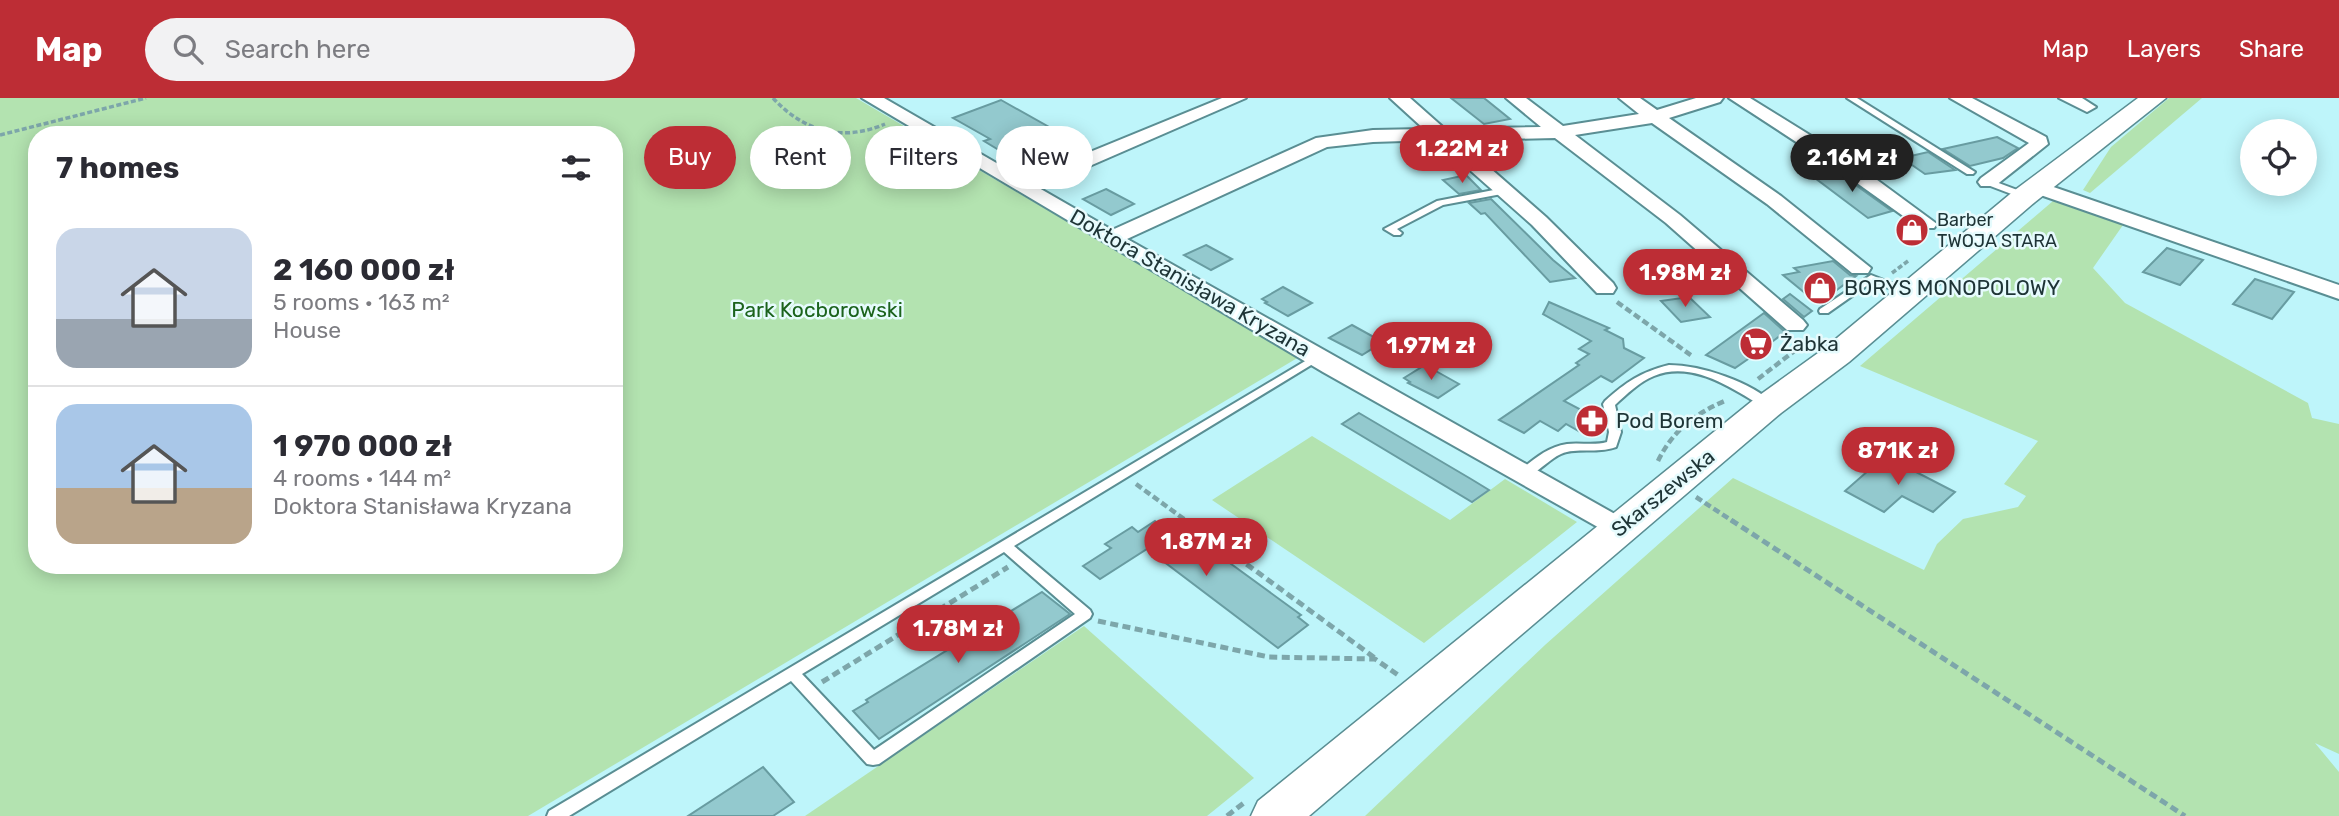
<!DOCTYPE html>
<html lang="en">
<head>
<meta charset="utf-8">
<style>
  body { margin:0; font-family:Rubik,sans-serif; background:#f2f2f3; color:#2b2b33; height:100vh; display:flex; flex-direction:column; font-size:26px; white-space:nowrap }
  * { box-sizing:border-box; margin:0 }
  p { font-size:23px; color:#7c7c81 }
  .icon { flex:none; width:38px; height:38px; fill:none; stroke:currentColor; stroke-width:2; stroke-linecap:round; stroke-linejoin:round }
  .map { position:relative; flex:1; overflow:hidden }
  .sheet { position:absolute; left:28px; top:28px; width:595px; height:448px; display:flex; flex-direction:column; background:#fff; border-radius:28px; box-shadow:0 4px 18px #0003 }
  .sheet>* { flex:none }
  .banner { position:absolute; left:644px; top:28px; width:665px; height:63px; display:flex; gap:14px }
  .buttons { position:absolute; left:2240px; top:21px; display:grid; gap:14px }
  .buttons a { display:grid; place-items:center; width:77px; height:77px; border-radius:50%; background:#fff; box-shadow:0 4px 18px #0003; font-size:35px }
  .price { position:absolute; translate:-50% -60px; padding:0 16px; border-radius:24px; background:#bd2d35; color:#fff; font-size:23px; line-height:46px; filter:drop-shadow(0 2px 4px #0008) }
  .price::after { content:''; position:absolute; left:50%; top:42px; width:21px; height:16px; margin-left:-10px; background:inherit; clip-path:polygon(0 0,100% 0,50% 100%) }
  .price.active { background:#222; color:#fff }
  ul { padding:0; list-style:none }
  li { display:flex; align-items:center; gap:21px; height:175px; padding:0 28px }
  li+li { border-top:2px solid #e1e1e2 }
  li span { display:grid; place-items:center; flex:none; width:196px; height:140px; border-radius:21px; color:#555 }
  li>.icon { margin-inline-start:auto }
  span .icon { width:84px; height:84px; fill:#fffc; stroke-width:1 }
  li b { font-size:30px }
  h2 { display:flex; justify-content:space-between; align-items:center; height:84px; padding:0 28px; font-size:30px }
  .tag { padding:0 24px; border-radius:32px; background:#fff; box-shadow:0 4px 18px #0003; font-size:24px; line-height:63px }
  .tag.active { background:#bd2d35; color:#fff }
  header { display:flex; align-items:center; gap:42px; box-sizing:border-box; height:98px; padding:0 35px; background:#bd2d35; color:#fff }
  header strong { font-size:33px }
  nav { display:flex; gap:38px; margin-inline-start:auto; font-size:24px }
  .search { width:490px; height:63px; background:#f2f2f3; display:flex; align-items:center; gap:18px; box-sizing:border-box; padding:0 24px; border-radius:38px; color:#7c7c81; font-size:26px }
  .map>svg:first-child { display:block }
  .green { fill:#b3e3b0; fill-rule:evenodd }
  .building { fill:#93c9ce; stroke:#689ca1; stroke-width:2 }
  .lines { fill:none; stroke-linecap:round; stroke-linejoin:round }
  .lane-casing { stroke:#5a8e93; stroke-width:4 }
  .street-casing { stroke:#5a8e93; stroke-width:4 }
  .secondary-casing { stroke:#5a8e93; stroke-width:3 }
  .path-far2 { stroke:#7da6aa; stroke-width:3.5; stroke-dasharray:5 2.5; stroke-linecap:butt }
  .path-far1 { stroke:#7da6aa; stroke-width:4.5; stroke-dasharray:7 3.5; stroke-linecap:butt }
  .path { stroke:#7da6aa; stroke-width:5; stroke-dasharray:8 4.5; stroke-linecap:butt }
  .lane { fill:#fff; fill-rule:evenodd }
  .street { fill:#fff; fill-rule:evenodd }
  .secondary { fill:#fff; fill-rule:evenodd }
  .labels { text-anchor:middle; stroke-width:5; stroke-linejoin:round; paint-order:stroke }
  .far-poi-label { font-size:18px; fill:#1e3436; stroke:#e6fbfd; text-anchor:start }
  .street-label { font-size:21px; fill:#1e3436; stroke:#e6fbfd }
  .poi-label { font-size:21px; fill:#1e3436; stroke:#e6fbfd; text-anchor:start }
  .park-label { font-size:21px; fill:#1b631c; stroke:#e6fbfd }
</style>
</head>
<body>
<header>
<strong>Map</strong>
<div class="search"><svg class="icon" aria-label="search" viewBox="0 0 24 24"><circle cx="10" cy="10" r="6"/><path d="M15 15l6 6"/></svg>Search here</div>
<nav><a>Map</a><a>Layers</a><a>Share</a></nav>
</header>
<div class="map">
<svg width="2339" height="718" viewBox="0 0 2339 718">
  <rect width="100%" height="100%" fill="#bef5fa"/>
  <!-- green -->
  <g class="green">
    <path d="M0,0H856L1299,259L528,718H0ZM37,37H614V467H37Z"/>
    <polygon points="2169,0 2202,0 2090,95 2083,92 2111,49"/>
    <polygon points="2053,103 2123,127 2093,170 2125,205 2308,305 2312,320 2339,326 2339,656 2315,645 2339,674 2339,718 1365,718 1545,547 1733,380 1924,472 1937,446 1963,421 2018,409 2026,398 2004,386 2038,343 1860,268"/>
    <polygon points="1312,338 1450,422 1505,381 1577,424 1424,545 1212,402"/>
    <polygon points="1084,528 1254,680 1207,718 805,718"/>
  </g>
  <!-- building -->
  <g class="building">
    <polygon points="1451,0 1484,0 1510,21 1484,26"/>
    <polygon points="1001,2 1058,34 1026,46 1035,51 1012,60 984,43 990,41 953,20"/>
    <polygon points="1997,39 2018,50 2003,60 1970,68 1943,51"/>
    <polygon points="1928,54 1955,72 1925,76 1902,60"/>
    <polygon points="1836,73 1892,113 1868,120 1811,77"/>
    <polygon points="1466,77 1481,92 1459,96 1443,82"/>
    <polygon points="1106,91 1129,103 1134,106 1111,117 1083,101"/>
    <polygon points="1491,101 1553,162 1575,180 1550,184 1485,115 1481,116 1469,105"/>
    <polygon points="1206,147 1232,161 1211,172 1184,157"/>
    <polygon points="2167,150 2203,162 2180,187 2143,174"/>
    <polygon points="1833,163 1850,177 1856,178 1831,196 1811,200 1783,177 1799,174 1794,170"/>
    <polygon points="2255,181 2294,194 2272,221 2233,206"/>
    <polygon points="1283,189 1312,205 1288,218 1265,205 1267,204 1262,201"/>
    <polygon points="1790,196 1812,213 1804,219 1783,201"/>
    <polygon points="1689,199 1710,219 1681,224 1661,203"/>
    <polygon points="1549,204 1609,230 1605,232 1623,241 1624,250 1644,260 1612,284 1601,278 1564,303 1602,323 1584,336 1566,326 1558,333 1540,323 1524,335 1499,322 1579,267 1576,265 1589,256 1579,251 1591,243 1543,216"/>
    <polygon points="1764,215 1785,234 1764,250 1735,270 1706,257"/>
    <polygon points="1352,227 1383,244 1362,257 1329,240"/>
    <polygon points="1425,267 1459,286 1438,300 1408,285 1410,284 1404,280"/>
    <polygon points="1359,315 1471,381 1489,392 1472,404 1342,326"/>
    <polygon points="1885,358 1955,394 1933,414 1902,398 1884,414 1845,393"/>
    <polygon points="1155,423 1172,435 1180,430 1190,436 1301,517 1298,519 1308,527 1278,550 1147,451 1100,481 1083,468 1111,450 1105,446 1132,429 1138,434"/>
    <polygon points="1042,494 1070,516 879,641 853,613 868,604 866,602"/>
    <polygon points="763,669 794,704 773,718 688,718"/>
  </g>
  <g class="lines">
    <defs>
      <g id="lane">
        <polygon points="1847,0 1857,0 1975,74 1973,76 1967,76"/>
        <polygon points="1988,81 2028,96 2030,98 2025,101 2022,100 1985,86 1985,82"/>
        <polygon points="1504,90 1509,93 1507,95 1443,107 1397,131 1402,135 1400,137 1394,137 1384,131 1437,103"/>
        <polygon points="1871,177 1914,194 1909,197 1872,184 1828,215 1820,215 1819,213 1820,211"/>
        <path d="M1317,256L1321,257L1323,259L1321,261L1014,448L1090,512L1092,516L1090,520L879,666L873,667L867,666L791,583L569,718H547L549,713ZM1004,454L1075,516L874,652L802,576Z"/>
        <path d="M1669,267C1701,267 1752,284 1775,307L1769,311L1765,310C1733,291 1693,262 1654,278C1639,284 1627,296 1615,307L1621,334L1616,349C1597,356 1576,349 1561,356C1547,362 1532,382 1518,380L1516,377L1518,374C1533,362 1547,349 1567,346C1580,344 1593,348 1607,344L1609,334L1603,306L1605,303C1626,284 1641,274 1669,267Z"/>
      </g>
      <g id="street">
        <polygon points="862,0 884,0 1024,81 1222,0 1246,0 1039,90 1112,132 1316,40 1373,32 1424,31 1390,0 1410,0 1445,31 1541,29 1506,0 1526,0 1563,28 1639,16 1619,0 1640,0 1657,12 1696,0 1723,0 1720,4 1669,20 1781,98 1871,170 1868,175 1852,175 1767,106 1652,25 1575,37 1680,117 1803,222 1807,227 1803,232 1787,232 1666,125 1555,40 1458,42 1546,119 1613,185 1616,190 1613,195 1597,195 1532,127 1436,42 1373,44 1327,49 1127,141 1629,424 1633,431 1629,438 1619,441 1323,274"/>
        <polygon points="1729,0 1750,0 1850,62 1937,126 1934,130 1920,130 1836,70"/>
        <polygon points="1950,0 1972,0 2046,39 2048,46 1995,88 1981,88 1978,84 1981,80 2029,45"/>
        <polygon points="2059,0 2082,0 2096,9 2087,14"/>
        <polygon points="2036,83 2339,187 2339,201 2029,93 2026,89"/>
      </g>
      <polygon id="secondary" points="2138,0 2166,0 2035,104 1849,264 1781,315 1309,718 1251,718 1258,703 1757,299 1825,250 2015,92"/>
    </defs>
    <!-- lane casing -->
    <use href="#lane" class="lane-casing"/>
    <!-- street casing -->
    <use href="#street" class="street-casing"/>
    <!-- secondary casing -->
    <use href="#secondary" class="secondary-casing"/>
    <!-- path-far2 -->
    <g class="path-far2">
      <path d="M773,0C804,34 843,44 885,26"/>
      <polyline points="0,37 146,0"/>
      <polyline points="813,49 830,37"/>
      <polyline points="1892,175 1908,163"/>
    </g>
    <!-- path-far1 -->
    <g class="path-far1">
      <polyline points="1617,204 1692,258"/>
      <polyline points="1758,281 1806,244"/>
      <path d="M1658,363C1673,332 1696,315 1727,302"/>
      <polyline points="1136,386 1188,424"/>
      <polyline points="1696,399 1734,424"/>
    </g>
    <!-- path -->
    <g class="path">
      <polyline points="1186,422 1375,560"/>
      <polyline points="1731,422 2185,718"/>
      <polyline points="1098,523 1269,559 1375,561 1398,577"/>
      <polyline points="822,584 1008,469"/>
      <polyline points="1227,718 1245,704"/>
    </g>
    <!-- lane -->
    <use href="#lane" class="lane"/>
    <!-- street -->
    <use href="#street" class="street"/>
    <!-- secondary -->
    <use href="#secondary" class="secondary"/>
  </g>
  <!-- icons -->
  <defs>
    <symbol id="shop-disc" viewBox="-11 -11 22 22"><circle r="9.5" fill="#bd2d35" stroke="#e6fbfd"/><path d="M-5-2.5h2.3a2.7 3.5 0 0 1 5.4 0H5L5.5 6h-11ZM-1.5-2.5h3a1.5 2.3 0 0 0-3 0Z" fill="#fff"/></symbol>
    <symbol id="supermarket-disc" viewBox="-11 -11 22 22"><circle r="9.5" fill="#bd2d35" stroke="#e6fbfd"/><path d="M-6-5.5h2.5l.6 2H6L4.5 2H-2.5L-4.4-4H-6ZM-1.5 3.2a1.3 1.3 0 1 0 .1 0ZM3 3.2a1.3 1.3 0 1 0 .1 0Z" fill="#fff"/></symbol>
    <symbol id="pharmacy-disc" viewBox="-11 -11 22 22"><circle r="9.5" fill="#bd2d35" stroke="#e6fbfd"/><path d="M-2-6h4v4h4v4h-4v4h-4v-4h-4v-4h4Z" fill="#fff"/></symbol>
  </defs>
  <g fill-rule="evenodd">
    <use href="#shop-disc" x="1893" y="113" width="38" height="38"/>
    <use href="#shop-disc" x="1801" y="171" width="38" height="38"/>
    <use href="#supermarket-disc" x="1737" y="227" width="38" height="38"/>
    <use href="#pharmacy-disc" x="1573" y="304" width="38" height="38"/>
  </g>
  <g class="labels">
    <!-- far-poi labels -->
    <g class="far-poi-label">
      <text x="1937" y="128">Barber<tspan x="1937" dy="21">TWOJA STARA</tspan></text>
    </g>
    <!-- street labels -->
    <g class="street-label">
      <text transform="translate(1190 185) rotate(30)" y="7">Doktora Stanisława Kryzana</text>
      <text transform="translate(1663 395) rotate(-39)" y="7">Skarszewska</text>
    </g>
    <!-- poi labels -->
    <g class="poi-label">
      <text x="1844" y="197">BORYS MONOPOLOWY</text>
      <text x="1780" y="253">Żabka</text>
      <text x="1616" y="330">Pod Borem</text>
    </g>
    <!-- park labels -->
    <g class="park-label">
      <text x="817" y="219">Park Kocborowski</text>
    </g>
  </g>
</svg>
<div class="buttons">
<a><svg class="icon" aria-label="locate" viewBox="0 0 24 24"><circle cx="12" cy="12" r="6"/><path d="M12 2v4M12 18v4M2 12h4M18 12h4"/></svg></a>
</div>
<b class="price" style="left:1462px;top:87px">1.22M zł</b>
<b class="price active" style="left:1852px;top:96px">2.16M zł</b>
<b class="price" style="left:1685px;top:211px">1.98M zł</b>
<b class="price" style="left:1431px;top:284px">1.97M zł</b>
<b class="price" style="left:1898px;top:389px">871K zł</b>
<b class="price" style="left:1206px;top:480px">1.87M zł</b>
<b class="price" style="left:958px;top:567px">1.78M zł</b>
<div class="banner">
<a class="tag active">Buy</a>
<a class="tag">Rent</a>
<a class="tag">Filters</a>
<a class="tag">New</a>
</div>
<section class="sheet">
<h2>7 homes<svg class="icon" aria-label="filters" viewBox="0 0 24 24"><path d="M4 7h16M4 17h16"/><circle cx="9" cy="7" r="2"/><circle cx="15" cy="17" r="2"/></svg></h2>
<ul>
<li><span style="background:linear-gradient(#c9d6e8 65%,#9aa5b1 0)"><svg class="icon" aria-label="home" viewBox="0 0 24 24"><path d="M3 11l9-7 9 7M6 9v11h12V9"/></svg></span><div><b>2 160 000 zł</b><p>5 rooms · 163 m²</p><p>House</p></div></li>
<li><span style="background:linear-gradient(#a9c7e8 60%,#b9a48a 0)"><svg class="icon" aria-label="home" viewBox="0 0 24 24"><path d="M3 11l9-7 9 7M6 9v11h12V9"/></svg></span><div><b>1 970 000 zł</b><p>4 rooms · 144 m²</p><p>Doktora Stanisława Kryzana</p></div></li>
</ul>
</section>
</div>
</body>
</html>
